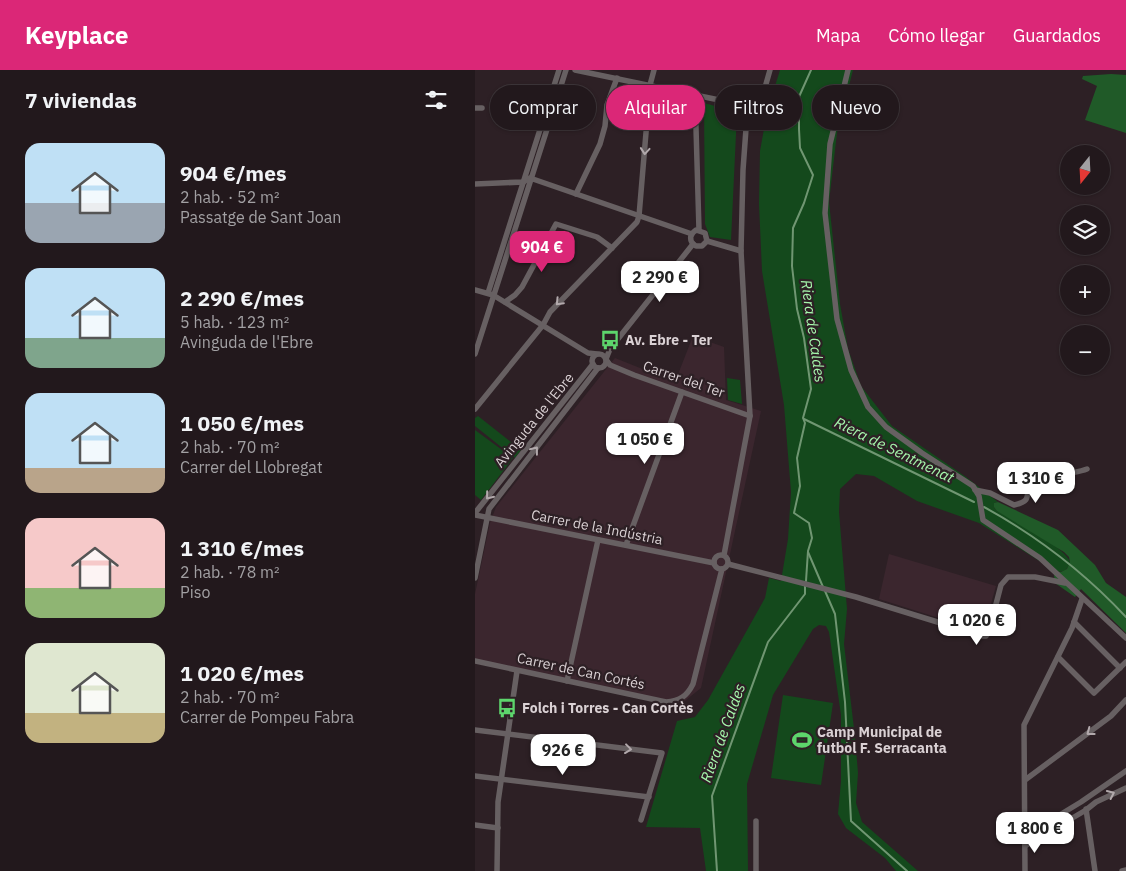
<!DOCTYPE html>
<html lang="es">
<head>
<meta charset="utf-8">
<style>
  body { margin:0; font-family:"IBM Plex Sans",sans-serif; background:#2e2529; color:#f1f3f6; height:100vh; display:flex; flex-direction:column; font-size:19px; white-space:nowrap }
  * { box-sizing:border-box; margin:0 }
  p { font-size:16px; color:#a2a0a3 }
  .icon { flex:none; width:28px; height:28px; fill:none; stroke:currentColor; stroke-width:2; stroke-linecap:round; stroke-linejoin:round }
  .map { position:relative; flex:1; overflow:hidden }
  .drawer { display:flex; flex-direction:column; background:#22181c; width:475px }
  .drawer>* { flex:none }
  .guide { position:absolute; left:15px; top:15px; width:475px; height:45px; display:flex; gap:10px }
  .needle { width:32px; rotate:198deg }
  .tools { position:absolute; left:585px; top:75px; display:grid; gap:10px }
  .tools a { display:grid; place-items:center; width:50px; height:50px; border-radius:50%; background:#22181c; box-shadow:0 1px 4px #0004,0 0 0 1px #3f373b; font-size:25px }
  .price { position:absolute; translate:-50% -42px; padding:0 11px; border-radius:10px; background:#fff; color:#222; font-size:16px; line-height:32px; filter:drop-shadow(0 1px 2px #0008) }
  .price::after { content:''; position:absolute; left:50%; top:30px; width:15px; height:11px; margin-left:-8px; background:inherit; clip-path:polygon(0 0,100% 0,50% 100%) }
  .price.current { background:#db2777; color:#fff }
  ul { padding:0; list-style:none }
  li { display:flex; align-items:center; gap:15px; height:125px; padding:0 25px }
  li span { display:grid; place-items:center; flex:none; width:140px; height:100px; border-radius:15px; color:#555 }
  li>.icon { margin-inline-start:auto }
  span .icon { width:60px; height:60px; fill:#fffc; stroke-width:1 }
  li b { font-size:21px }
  h2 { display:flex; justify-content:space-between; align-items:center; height:60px; padding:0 25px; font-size:21px }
  .chip { padding:0 18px; border-radius:22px; background:#22181c; box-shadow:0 1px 4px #0004,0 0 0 1px #3f373b; font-size:18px; line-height:45px }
  .chip.current { background:#db2777; color:#fff }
  header { display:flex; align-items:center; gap:30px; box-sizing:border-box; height:70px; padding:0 25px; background:#db2777; color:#fff }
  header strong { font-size:24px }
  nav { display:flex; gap:28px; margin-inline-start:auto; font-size:18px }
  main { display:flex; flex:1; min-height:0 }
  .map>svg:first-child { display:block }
  .built { fill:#3b262e }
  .green { fill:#14491c }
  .forest { fill:#205a28 }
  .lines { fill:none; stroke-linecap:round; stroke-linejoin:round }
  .stream { stroke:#709672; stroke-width:2 }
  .minor { stroke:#676062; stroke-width:5.5 }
  .oneway { stroke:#b2a9ac }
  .labels { text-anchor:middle; stroke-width:4.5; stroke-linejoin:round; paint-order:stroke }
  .poi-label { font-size:14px; font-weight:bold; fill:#dad1d4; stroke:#2d2025; text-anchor:start }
  .street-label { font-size:14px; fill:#dad1d4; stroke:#2d2025 }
  .water-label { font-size:15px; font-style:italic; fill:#a6f7ac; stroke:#2d2025 }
</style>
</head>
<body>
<header>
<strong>Keyplace</strong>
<nav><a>Mapa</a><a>Cómo llegar</a><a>Guardados</a></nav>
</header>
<main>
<section class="drawer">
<h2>7 viviendas<svg class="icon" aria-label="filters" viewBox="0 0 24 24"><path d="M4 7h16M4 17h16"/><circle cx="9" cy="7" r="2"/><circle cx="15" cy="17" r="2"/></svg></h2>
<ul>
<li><span style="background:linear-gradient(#bfe0f5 60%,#9aa5b1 0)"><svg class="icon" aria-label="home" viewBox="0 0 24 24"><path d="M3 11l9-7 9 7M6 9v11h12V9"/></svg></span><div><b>904 €/mes</b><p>2 hab. · 52 m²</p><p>Passatge de Sant Joan</p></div></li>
<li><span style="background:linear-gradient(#bfe0f5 70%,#7fa58c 0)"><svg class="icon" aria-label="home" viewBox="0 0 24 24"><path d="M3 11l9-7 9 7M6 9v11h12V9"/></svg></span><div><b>2 290 €/mes</b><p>5 hab. · 123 m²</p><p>Avinguda de l'Ebre</p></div></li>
<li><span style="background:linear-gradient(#bfe0f5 75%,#b9a48a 0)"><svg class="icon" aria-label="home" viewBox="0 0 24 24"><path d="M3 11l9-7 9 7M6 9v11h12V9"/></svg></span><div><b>1 050 €/mes</b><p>2 hab. · 70 m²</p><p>Carrer del Llobregat</p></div></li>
<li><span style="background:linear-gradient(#f6c9c9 70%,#8fb573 0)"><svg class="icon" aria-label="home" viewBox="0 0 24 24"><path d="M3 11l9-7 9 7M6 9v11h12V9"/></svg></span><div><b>1 310 €/mes</b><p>2 hab. · 78 m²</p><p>Piso</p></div></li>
<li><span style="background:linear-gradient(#dfe7d0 70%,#c2b280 0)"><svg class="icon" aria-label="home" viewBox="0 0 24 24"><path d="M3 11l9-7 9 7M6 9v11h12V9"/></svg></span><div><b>1 020 €/mes</b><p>2 hab. · 70 m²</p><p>Carrer de Pompeu Fabra</p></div></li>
</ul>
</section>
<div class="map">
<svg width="651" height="801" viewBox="0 0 651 801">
  <rect width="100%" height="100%" fill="#2d2025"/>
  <!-- built -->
  <g class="built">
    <polygon points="218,266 249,277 251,330 286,341 226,618 206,634 0,589 0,524 15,453 21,437 140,288 200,312"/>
    <polygon points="414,484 521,516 508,562 404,529"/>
  </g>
  <!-- green -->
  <g class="green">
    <path d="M305,0H378L362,63L354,132L365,234L373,279L386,316L417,356L491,407L523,432L519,433V437L522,441C536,447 592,479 595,492C593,499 590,502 582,502L504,453L442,431L399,406L381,404L365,419L364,442L372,539L369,574L380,667L383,703L381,733L387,752L443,801H421L410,788L371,758L363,744L366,711V645L354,562L351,556L344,555L338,559L298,625L272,714L273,801H231L225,758L171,757L202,651L220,647L233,630L290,528L294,508L306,511L313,469L316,422L309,335L287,201L284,134L285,81L292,42Z"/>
    <polygon points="229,33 262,42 256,170 235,167 230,154"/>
    <polygon points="252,308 265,310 267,334 253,330"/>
    <polygon points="3,346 46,380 40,388 0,356 0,348"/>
    <polygon points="0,360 38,388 6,430 0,425"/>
    <polygon points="308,625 358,633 346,715 296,708"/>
  </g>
  <!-- forest -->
  <g class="forest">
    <polygon points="636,4 651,5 651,63 610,50 622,16 607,9 608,6"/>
    <polygon points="523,432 583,460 620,495 631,513 651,527 651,563 606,519 600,527 580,513 579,505 582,502 586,502 592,499 595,492 594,487 589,482 522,441 519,437 519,433"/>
  </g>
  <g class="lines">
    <!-- stream -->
    <g class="stream">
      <polyline points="329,349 499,432"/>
      <path d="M509,437C562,466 610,503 651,547"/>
      <polyline points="333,482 348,517"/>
      <polyline points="331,511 333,481 337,468 334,453 319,443 325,416 322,388 330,353 328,348 336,319 329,268 322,239 317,196 318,158 329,133 338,105 325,78 324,59 324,36 323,29 336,0"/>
      <polyline points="350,521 360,544 370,632 376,751 432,801"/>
      <polyline points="242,801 237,726 293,572 330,524 330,516"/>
    </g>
    <!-- minor -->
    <g class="minor">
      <polyline points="100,0 249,31 272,38"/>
      <polyline points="373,0 355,74 350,143 362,249 376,300 393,337 411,357 447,383 498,416 504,426 508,450 565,488 651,568"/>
      <polyline points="220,24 224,160"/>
      <polyline points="0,38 7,38"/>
      <polyline points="276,42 289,21 295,0"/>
      <polyline points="0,114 48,112 55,108 217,164"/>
      <polyline points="101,124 125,74 130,56 132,35 142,8"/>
      <polyline points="232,171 266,181"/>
      <path d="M218,174C214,169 215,164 221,160L230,163L232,171"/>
      <polyline points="218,174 221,176 227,176 232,171"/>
      <polyline points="0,220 18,225 113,283 122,284"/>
      <polyline points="13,223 84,0"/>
      <polyline points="30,232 40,225 47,217 81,154 122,167 137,178"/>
      <circle cx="124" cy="291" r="7"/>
      <polyline points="0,284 91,0"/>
      <polyline points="131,289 135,279 218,174"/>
      <polyline points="132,291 135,295 159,305 275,346"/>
      <polyline points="0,339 68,255 75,242 162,152 164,146 175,15 179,0"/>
      <path d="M500,420L515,423L539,435C557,431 551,426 554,411C565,399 582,404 596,403C601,402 607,401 612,399"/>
      <polyline points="0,443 118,294"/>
      <polyline points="0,445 239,493"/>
      <polyline points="151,475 207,322"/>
      <circle cx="246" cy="492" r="7"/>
      <polyline points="249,485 275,346 266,181 268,100 272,45"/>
      <polyline points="253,494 381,527 508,566 511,566 514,561 526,515 533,507 560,507 590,513"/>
      <polyline points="0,508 14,439 123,298"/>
      <polyline points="599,552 645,598"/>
      <polyline points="583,587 619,623 651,592"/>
      <path d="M0,591L191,632C205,631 212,626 218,614L247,499"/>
      <polyline points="92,611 123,470"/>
      <polyline points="0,660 187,683 166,750"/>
      <polyline points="0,706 174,727"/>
      <polyline points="550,710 636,646 651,630"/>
      <polyline points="611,739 620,801"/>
      <polyline points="0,755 23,758"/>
      <polyline points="550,766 606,732 651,701"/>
      <polyline points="550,776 611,740 621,732 651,718"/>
      <polyline points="22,801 23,732 42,601"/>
      <polyline points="281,801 281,751"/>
      <polyline points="550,801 549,655 597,558 607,529"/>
      <polyline points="647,801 651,800"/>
    </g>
  </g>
  <!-- one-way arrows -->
  <defs><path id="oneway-chevron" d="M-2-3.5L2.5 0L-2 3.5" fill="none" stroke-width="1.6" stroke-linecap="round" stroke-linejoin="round" transform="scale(1.25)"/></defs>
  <g class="oneway">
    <use href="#oneway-chevron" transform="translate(170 81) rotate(95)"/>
    <use href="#oneway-chevron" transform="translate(84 232) rotate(134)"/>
    <use href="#oneway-chevron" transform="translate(60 380) rotate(-52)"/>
    <use href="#oneway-chevron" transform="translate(14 426) rotate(129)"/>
    <use href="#oneway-chevron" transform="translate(615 662) rotate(143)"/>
    <use href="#oneway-chevron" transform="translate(153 679) rotate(7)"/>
    <use href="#oneway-chevron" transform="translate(636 724) rotate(-25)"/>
  </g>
  <!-- icons -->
  <defs>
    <symbol id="bus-bare" viewBox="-9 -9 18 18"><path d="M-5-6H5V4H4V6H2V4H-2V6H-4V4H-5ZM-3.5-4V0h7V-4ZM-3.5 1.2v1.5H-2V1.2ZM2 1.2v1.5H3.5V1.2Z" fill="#5dd56c" stroke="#2d2025" stroke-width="2.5" paint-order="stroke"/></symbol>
    <symbol id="stadium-bare" viewBox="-9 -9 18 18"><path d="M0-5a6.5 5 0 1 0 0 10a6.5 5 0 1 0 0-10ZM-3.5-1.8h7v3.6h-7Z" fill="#5dd56c" stroke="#2d2025" stroke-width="2.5" paint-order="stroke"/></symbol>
  </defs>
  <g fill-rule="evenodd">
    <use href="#bus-bare" x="121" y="256" width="28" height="28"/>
    <use href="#bus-bare" x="18" y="624" width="28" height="28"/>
    <use href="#stadium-bare" x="313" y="656" width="28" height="28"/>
  </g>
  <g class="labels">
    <!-- poi labels -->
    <g class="poi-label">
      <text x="150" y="275">Av. Ebre - Ter</text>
      <text x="47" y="643">Folch i Torres - Can Cortès</text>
      <text x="342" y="667">Camp Municipal de<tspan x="342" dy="16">futbol F. Serracanta</tspan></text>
    </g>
    <!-- street labels -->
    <g class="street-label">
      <text transform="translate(209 309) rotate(19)" y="5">Carrer del Ter</text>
      <text transform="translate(59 350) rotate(-51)" y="5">Avinguda de l'Ebre</text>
      <text transform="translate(122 457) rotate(11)" y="5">Carrer de la Indústria</text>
      <text transform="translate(106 601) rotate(12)" y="5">Carrer de Can Cortés</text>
    </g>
    <!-- water labels -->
    <g class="water-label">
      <text transform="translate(338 261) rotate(82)" y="5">Riera de Caldes</text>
      <text transform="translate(419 380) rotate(26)" y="5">Riera de Sentmenat</text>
      <text transform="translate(248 663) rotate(-70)" y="5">Riera de Caldes</text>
    </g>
  </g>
</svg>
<div class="tools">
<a><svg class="needle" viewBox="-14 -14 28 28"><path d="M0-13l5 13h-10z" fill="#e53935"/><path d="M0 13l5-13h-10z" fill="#a2a0a3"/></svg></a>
<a><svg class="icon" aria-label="layers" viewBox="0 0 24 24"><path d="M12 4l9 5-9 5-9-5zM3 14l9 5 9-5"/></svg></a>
<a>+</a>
<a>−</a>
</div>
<b class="price current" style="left:67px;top:203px">904 €</b>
<b class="price" style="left:185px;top:233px">2 290 €</b>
<b class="price" style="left:170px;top:395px">1 050 €</b>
<b class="price" style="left:561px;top:434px">1 310 €</b>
<b class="price" style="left:502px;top:576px">1 020 €</b>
<b class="price" style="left:88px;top:706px">926 €</b>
<b class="price" style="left:560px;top:784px">1 800 €</b>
<div class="guide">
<a class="chip">Comprar</a>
<a class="chip current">Alquilar</a>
<a class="chip">Filtros</a>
<a class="chip">Nuevo</a>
</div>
</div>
</main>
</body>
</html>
